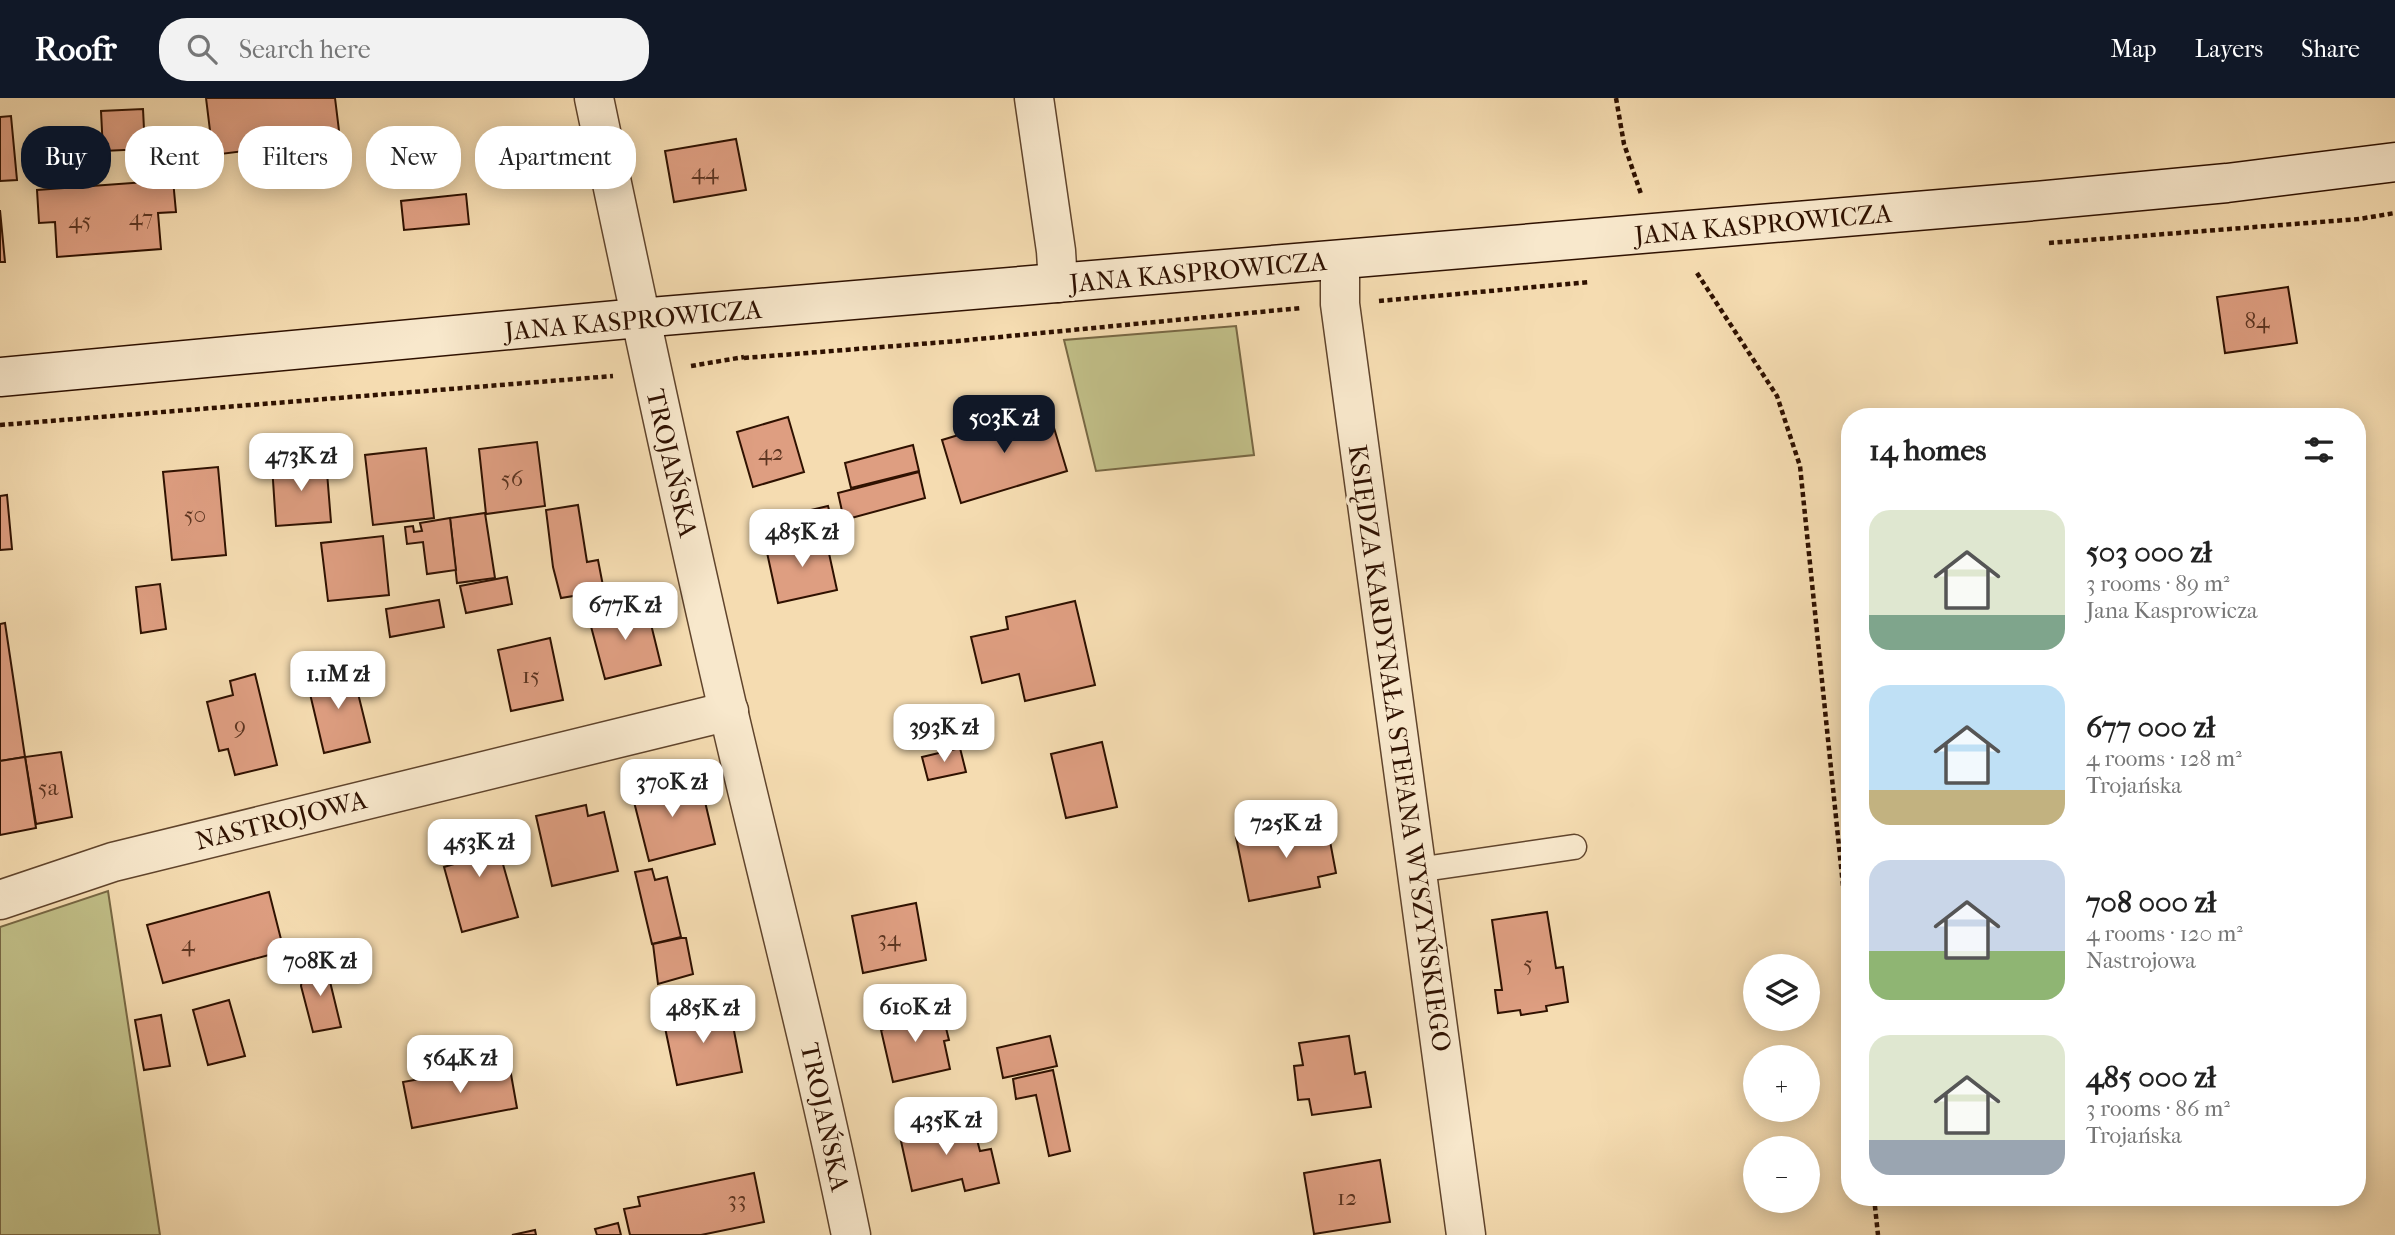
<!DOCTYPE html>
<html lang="en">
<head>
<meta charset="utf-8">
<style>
  body { margin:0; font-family:"IM FELL French Canon",serif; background:#f2f2f2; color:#222; height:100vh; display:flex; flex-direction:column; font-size:26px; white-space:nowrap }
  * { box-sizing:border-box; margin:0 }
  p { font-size:23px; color:#767676 }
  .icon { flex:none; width:38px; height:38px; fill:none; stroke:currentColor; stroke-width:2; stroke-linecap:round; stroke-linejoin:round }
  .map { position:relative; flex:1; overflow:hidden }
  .details { position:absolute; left:1841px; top:310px; width:525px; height:798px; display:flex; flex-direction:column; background:#fff; border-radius:28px; box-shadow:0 4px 18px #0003 }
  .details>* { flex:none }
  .hud { position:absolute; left:21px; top:28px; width:665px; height:63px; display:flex; gap:14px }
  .buttons { position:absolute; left:1743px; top:856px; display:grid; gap:14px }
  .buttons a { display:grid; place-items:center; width:77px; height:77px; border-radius:50%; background:#fff; box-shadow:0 4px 18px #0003; font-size:35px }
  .price { position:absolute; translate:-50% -60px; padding:0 16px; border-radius:14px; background:#fff; color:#222; font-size:23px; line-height:46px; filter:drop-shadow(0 2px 4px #0008) }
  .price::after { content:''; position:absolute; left:50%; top:42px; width:21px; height:16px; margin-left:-10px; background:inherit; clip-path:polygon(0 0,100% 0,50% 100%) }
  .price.selected { background:#111827; color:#fff }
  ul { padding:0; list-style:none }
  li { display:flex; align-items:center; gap:21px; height:175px; padding:0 28px }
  li span { display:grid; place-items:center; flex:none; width:196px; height:140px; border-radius:21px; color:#555 }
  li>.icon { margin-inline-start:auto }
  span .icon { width:84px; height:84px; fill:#fffc; stroke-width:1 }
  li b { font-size:30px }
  h2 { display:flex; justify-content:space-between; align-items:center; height:84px; padding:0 28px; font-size:30px }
  .chip { padding:0 24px; border-radius:28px; background:#fff; box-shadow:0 4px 18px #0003; font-size:24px; line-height:63px }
  .chip.selected { background:#111827; color:#fff }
  header { display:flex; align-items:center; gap:42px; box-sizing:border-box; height:98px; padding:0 35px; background:#111827; color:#fff }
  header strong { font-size:33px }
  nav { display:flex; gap:38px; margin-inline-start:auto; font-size:24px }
  .search { width:490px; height:63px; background:#f2f2f2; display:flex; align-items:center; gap:18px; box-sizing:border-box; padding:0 24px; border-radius:28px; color:#767676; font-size:26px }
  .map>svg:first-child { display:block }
  .green { fill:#c1bf88; stroke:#786844; stroke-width:2 }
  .building { fill:#de9e81; stroke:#2f1100; stroke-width:2 }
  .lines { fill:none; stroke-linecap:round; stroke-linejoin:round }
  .lane-casing { stroke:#60442c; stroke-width:27 }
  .street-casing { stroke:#60442c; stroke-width:41 }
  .secondary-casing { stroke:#2f1100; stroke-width:41 }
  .path { stroke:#2f1100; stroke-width:4.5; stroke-dasharray:5 3.5; stroke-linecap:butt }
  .lane { stroke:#f8e8cc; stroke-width:24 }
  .street { stroke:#f8e8cc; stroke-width:38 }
  .secondary { stroke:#f8e8cc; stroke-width:38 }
  .labels { text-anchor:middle; stroke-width:7; stroke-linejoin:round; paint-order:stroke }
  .number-label { font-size:23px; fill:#5b3420 }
  .street-label { font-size:26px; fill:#2f1100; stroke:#f8e8cc }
</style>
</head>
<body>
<header>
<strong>Roofr</strong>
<div class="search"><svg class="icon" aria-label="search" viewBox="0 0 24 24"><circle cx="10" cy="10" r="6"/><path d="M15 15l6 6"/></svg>Search here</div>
<nav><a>Map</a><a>Layers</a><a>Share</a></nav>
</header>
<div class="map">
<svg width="2395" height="1137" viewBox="0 0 2395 1137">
  <rect width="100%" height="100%" fill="#f5dcb1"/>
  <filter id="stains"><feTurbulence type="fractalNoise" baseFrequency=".00286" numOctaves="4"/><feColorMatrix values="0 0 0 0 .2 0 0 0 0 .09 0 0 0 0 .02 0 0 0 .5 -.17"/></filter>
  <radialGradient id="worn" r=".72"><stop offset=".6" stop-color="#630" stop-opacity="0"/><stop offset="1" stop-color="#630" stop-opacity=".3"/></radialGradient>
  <!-- green -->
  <g class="green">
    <polygon points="1236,228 1254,357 1096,373 1064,242"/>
    <polygon points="108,793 160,1137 0,1137 0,829"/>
  </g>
  <!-- building -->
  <g class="building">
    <polygon points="206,0 335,0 340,41 213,57"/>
    <polygon points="143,11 145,51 103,53 101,13"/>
    <polygon points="11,18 17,82 0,83 0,19"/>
    <polygon points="736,41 746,92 674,104 665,53"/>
    <polygon points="173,82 176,114 158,115 161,151 57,159 55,124 39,125 37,92"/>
    <polygon points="466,96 469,126 404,132 401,103"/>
    <polygon points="0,112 5,164 0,164"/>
    <polygon points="2288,189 2297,245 2225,255 2217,199"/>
    <polygon points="1048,310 1067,373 961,405 942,342"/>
    <polygon points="788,319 804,374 753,389 737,334"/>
    <polygon points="537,344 545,408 486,416 479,351"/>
    <polygon points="913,347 919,373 851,390 845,365"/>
    <polygon points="426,350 434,420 373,427 365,357"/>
    <polygon points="326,362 331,424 276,428 272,367"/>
    <polygon points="218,369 226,457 172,462 163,374"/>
    <polygon points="919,374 925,400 844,422 838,395"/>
    <polygon points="7,397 12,451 0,452 0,398"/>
    <polygon points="578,407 587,464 598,462 604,493 561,500 553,469 546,412"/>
    <polygon points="828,408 834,431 770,447 764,423"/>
    <polygon points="485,415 495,480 457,485 450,420"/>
    <polygon points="450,420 456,472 427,476 423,444 407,446 405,429 413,428 414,434 422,433 420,425"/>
    <polygon points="825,437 837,492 778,505 766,450"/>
    <polygon points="383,438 389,497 328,503 321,445"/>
    <polygon points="507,479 512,506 466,515 460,488"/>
    <polygon points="160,486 166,531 141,535 136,489"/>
    <polygon points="439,502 444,529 390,539 386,511"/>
    <polygon points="1075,503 1095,587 1025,603 1019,576 982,585 971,539 1008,531 1006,519"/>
    <polygon points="646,506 661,567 605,581 589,521"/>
    <polygon points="5,525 25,659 0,663 0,526"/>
    <polygon points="550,540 563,602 511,613 498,552"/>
    <polygon points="352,571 370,644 324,655 307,583"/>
    <polygon points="255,576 277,667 235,677 228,651 219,653 207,604 233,597 230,583"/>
    <polygon points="1102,644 1117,709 1066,720 1051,656"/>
    <polygon points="960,650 966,674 928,682 922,659"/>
    <polygon points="61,654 72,719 36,726 25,659"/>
    <polygon points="25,659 36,730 0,737 0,663"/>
    <polygon points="681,680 685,695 702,691 715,746 649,763 631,692"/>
    <polygon points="586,707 588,718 604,714 618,773 552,788 536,718"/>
    <polygon points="1326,722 1336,775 1318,779 1320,789 1249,803 1236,739"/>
    <polygon points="491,724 518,819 462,834 444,769 454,766 446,737"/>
    <polygon points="652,771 655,782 667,779 681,839 652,846 635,774"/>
    <polygon points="269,794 284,853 163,885 147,827"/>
    <polygon points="916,805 926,862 863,875 852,818"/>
    <polygon points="1547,814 1556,870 1563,869 1568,904 1546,908 1547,913 1521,917 1520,912 1498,915 1495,892 1502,892 1492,822"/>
    <polygon points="681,840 686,840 693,876 658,886 653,846"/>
    <polygon points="325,863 341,929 313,934 301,888 304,868"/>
    <polygon points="229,902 245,958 208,967 193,912"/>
    <polygon points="729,907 742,974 677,987 663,920"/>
    <polygon points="912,911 914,920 942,914 949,942 944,943 950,971 893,984 881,932 884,931 881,917"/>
    <polygon points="161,917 170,968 144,972 135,922"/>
    <polygon points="1050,938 1057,968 1003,980 997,950"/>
    <polygon points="1349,938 1355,976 1365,974 1371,1009 1312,1017 1309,1001 1298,1002 1294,968 1303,967 1299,945"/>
    <polygon points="509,965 517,1010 412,1030 403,984"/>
    <polygon points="1053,972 1070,1053 1049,1058 1036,997 1016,1001 1013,981"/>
    <polygon points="958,1020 962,1038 975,1034 980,1053 991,1051 999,1085 965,1093 962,1081 912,1093 899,1034"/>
    <polygon points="1380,1062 1390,1124 1314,1136 1304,1075"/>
    <polygon points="754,1075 764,1124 701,1137 630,1137 624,1111 640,1108 638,1099"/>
    <polygon points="618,1125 621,1137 597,1137 595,1131"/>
    <polygon points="535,1132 536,1137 512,1137"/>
  </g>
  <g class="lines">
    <defs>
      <polyline id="lane" points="1417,772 1574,749"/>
      <g id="street">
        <path d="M594,0C637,205 681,409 728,612C769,787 815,961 851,1137"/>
        <polyline points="1034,0 1056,153 1058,185"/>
        <polyline points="1340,162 1340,206 1466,1137"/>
        <polyline points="0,802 113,764 729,613"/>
      </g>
      <polyline id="secondary" points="0,279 639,220 2024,104 2227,85 2395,64"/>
    </defs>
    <!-- lane casing -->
    <use href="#lane" class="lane-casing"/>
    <!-- street casing -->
    <use href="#street" class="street-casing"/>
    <!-- secondary casing -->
    <use href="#secondary" class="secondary-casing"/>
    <!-- path -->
    <g class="path">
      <polyline points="1616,0 1624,46 1641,96"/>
      <polyline points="2049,145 2359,121 2395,115"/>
      <polyline points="1697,175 1777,298 1800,368 1850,856"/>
      <polyline points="1379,203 1590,184"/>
      <polyline points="744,260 958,243 1301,210"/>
      <polyline points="691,268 744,259"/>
      <polyline points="0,327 613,278"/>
      <polyline points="1874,1099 1878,1137"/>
    </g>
    <!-- lane -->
    <use href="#lane" class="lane"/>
    <!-- street -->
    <use href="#street" class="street"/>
    <!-- secondary -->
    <use href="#secondary" class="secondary"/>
  </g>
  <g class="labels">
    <!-- number labels -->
    <g class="number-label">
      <text x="705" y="81">44</text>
      <text x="141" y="127">47</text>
      <text x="80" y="130">45</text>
      <text x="2257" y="230">84</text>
      <text x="771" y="362">42</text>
      <text x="512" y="388">56</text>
      <text x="195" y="424">50</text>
      <text x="531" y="585">15</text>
      <text x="240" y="635">9</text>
      <text x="48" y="697">5a</text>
      <text x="889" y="848">34</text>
      <text x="188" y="853">4</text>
      <text x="1528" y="873">5</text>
      <text x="1347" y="1107">12</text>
      <text x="737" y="1109">33</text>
    </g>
    <!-- street labels -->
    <g class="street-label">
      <text transform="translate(1763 126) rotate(-5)" y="9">JANA KASPROWICZA</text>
      <text transform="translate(1198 174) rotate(-5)" y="9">JANA KASPROWICZA</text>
      <text transform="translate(633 222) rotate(-5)" y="9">JANA KASPROWICZA</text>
      <text transform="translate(672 365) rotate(77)" y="9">TROJAŃSKA</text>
      <text transform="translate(1400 650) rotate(82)" y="9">KSIĘDZA KARDYNAŁA STEFANA WYSZYŃSKIEGO</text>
      <text transform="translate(281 722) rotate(-14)" y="9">NASTROJOWA</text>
      <text transform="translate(825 1019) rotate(78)" y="9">TROJAŃSKA</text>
    </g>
  </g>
  <rect width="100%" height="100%" filter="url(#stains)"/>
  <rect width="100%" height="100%" fill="url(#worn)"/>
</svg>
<div class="buttons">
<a><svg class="icon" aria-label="layers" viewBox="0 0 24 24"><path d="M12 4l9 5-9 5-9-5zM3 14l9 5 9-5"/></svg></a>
<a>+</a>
<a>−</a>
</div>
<b class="price selected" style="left:1004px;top:357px">503K zł</b>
<b class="price" style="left:301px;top:395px">473K zł</b>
<b class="price" style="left:802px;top:471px">485K zł</b>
<b class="price" style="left:625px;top:544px">677K zł</b>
<b class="price" style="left:338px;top:613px">1.1M zł</b>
<b class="price" style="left:944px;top:666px">393K zł</b>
<b class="price" style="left:672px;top:721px">370K zł</b>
<b class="price" style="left:1286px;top:762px">725K zł</b>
<b class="price" style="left:479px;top:781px">453K zł</b>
<b class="price" style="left:320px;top:900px">708K zł</b>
<b class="price" style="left:915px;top:946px">610K zł</b>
<b class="price" style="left:703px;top:947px">485K zł</b>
<b class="price" style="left:460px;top:997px">564K zł</b>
<b class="price" style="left:946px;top:1059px">435K zł</b>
<div class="hud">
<a class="chip selected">Buy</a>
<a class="chip">Rent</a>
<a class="chip">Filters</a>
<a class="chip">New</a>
<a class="chip">Apartment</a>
</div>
<section class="details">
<h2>14 homes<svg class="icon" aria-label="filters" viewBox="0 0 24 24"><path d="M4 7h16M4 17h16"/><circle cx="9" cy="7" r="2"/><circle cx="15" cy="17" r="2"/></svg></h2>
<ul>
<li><span style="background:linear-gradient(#dfe7d0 75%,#7fa58c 0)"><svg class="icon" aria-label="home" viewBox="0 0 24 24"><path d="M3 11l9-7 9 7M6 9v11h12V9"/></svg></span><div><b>503 000 zł</b><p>3 rooms · 89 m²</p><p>Jana Kasprowicza</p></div></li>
<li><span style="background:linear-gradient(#bfe0f5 75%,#c2b280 0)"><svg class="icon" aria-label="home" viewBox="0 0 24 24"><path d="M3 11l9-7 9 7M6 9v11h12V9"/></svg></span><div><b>677 000 zł</b><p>4 rooms · 128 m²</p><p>Trojańska</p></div></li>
<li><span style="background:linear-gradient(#c9d6e8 65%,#8fb573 0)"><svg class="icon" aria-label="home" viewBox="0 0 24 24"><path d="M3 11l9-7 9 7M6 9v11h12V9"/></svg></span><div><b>708 000 zł</b><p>4 rooms · 120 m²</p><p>Nastrojowa</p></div></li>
<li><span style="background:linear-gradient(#dfe7d0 75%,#9aa5b1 0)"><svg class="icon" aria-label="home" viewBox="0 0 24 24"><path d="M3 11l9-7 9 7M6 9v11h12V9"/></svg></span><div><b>485 000 zł</b><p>3 rooms · 86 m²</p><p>Trojańska</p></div></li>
</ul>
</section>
</div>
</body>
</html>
